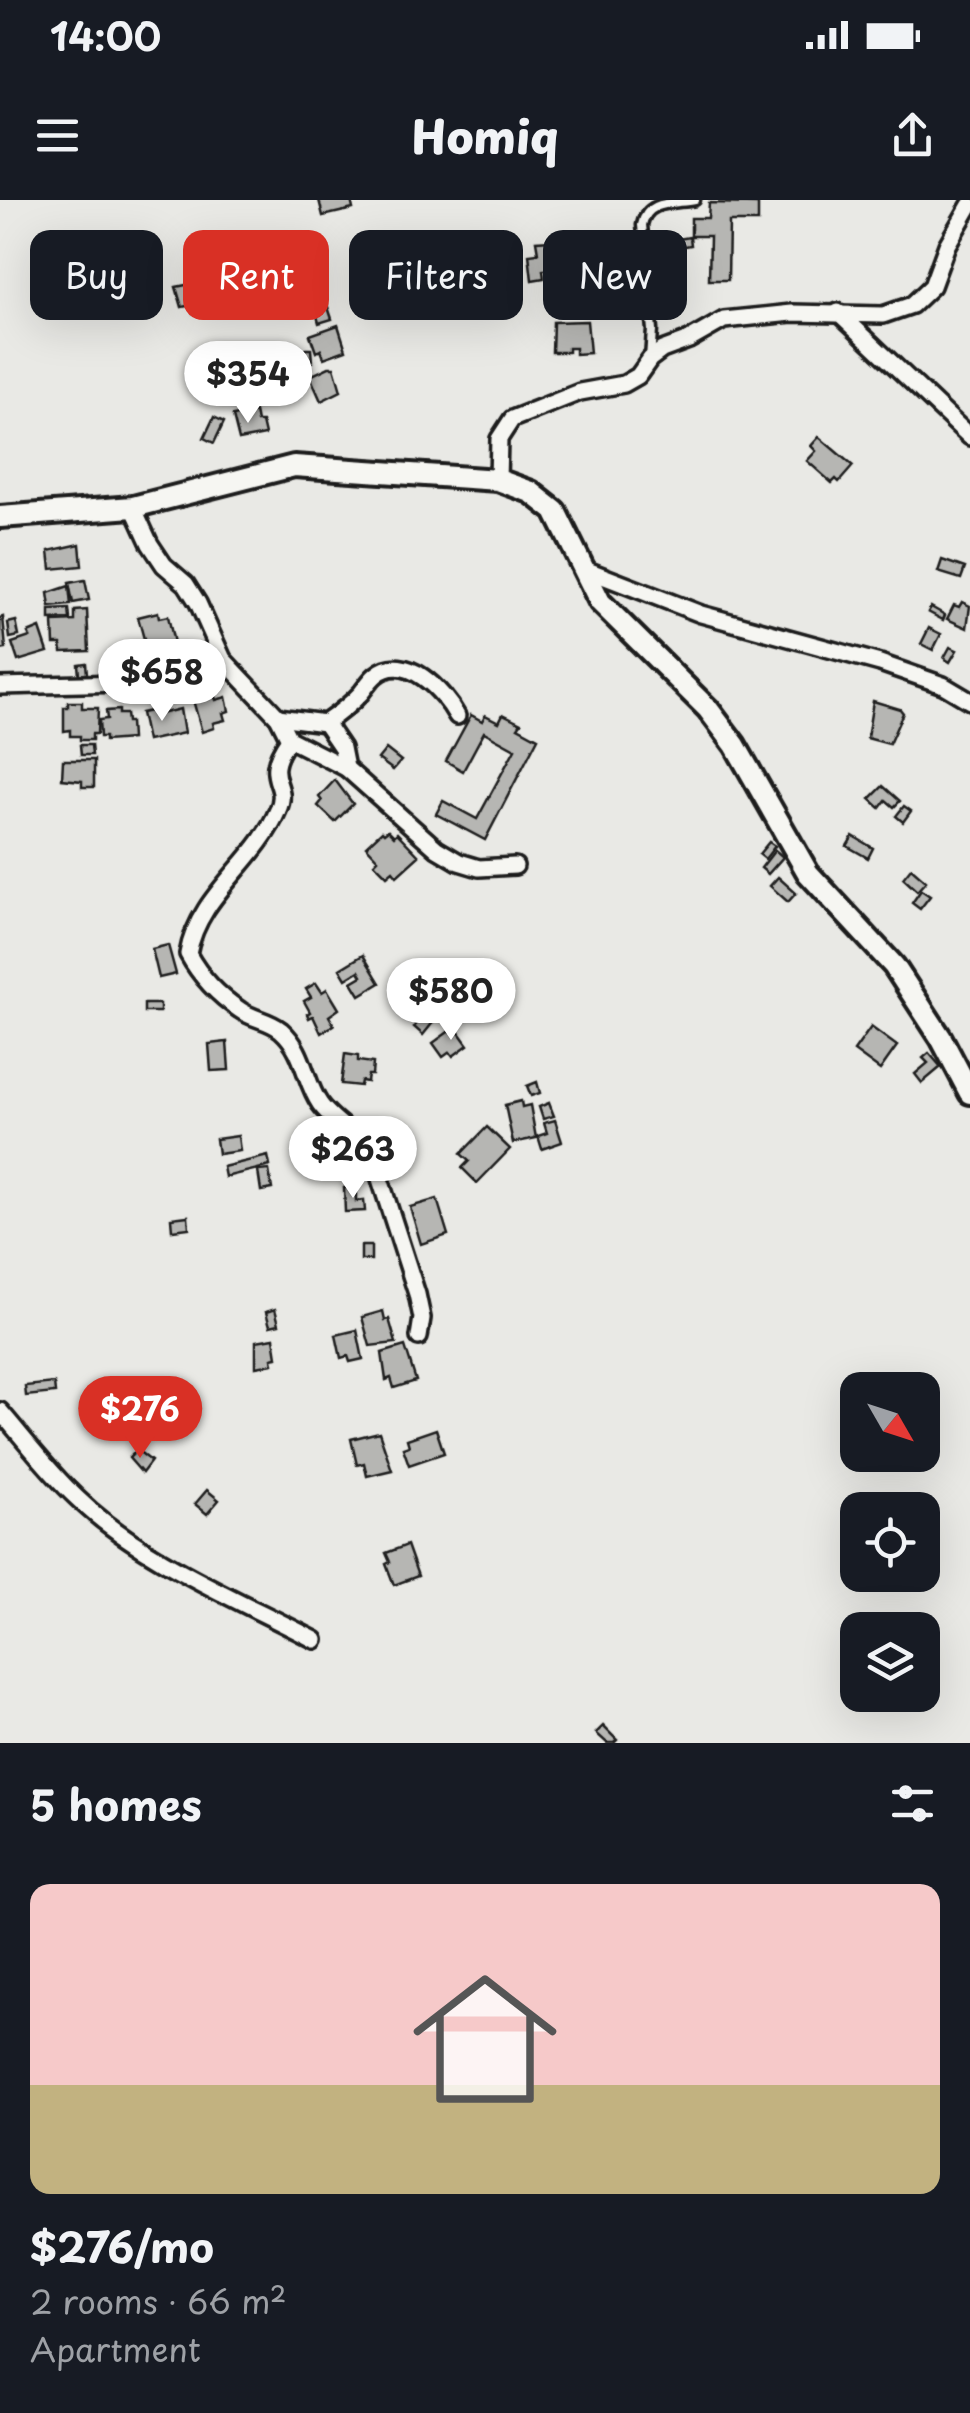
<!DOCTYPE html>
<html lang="en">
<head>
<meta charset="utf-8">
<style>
  body { margin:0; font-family:"Playpen Sans",sans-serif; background:#242831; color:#f1f3f6; height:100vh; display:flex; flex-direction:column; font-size:38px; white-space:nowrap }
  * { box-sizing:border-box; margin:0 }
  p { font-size:32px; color:#9ea1a6 }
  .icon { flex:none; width:55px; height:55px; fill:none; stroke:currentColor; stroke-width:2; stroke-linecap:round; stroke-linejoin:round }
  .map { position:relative; height:1543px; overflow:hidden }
  .panel { display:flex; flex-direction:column; background:#171b24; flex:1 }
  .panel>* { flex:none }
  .banner { position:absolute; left:30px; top:30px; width:910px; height:90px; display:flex; gap:20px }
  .needle { width:65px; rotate:129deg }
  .controls { position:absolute; left:840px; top:1172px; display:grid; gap:20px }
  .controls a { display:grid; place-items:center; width:100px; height:100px; border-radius:20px; background:#171b24; box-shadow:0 10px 40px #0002; font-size:50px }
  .price { position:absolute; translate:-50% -85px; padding:0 22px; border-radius:35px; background:#fff; color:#222; font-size:32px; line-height:65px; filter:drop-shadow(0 2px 5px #0008) }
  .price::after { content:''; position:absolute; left:50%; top:60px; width:30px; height:22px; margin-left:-15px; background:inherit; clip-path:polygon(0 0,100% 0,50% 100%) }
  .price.active { background:#d93025; color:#fff }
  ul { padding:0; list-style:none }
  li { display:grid; align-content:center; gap:20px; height:530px; padding:0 30px }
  li span { display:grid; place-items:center; height:310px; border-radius:20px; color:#555 }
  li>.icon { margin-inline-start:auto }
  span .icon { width:180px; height:180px; fill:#fffc; stroke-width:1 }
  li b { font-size:42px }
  h2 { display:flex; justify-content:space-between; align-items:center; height:120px; padding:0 30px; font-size:42px }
  .chip { padding:0 35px; border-radius:20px; background:#171b24; box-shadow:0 10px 40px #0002; font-size:35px; line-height:90px }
  .chip.active { background:#d93025; color:#fff }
  .status { display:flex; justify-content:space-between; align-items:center; height:70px; padding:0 50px; background:#171b24; direction:ltr }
  .status svg { height:28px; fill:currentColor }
  header { display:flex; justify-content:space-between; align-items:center; height:130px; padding:0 30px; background:#171b24; font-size:45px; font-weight:800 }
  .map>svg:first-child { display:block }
  .building { fill:#b6b6b3; stroke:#1c1c1c; stroke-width:2.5 }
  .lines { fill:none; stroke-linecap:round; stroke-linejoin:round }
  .lane-casing { stroke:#1c1c1c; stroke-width:15 }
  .street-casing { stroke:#1c1c1c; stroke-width:22 }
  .secondary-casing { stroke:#1c1c1c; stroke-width:28 }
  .lane { stroke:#f6f6f2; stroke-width:8 }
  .street { stroke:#f6f6f2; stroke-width:15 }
  .secondary { stroke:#f6f6f2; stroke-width:20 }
</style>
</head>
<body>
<div class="status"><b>14:00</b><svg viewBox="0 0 49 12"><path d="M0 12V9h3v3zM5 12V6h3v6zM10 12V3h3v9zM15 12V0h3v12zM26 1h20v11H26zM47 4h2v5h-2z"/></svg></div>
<header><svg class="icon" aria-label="menu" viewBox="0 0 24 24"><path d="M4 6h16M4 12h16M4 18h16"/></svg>Homiq<svg class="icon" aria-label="share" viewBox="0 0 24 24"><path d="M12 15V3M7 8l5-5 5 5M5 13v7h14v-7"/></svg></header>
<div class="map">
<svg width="970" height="1543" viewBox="0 0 970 1543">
  <rect width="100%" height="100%" fill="#e9e9e5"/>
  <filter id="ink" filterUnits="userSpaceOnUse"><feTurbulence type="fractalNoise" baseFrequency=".01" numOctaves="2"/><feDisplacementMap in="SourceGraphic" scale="20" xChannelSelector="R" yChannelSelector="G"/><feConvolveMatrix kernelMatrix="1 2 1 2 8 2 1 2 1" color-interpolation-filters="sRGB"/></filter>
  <g filter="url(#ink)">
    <!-- building -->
    <g class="building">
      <polygon points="319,0 351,0 353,9 323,16"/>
      <polygon points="709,3 758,4 758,22 729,22 728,80 709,80 710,36 691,36 691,18 708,18"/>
      <polygon points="690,37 691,45 679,47 678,39"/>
      <polygon points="551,40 552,44 561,43 563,68 543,70 544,78 532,80 529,54 538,53 536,41"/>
      <polygon points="579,49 591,50 589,66 578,65"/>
      <polygon points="191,84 192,88 208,85 211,102 207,103 208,110 193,113 192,105 182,107 176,87"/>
      <polygon points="327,104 332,119 319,123 315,108"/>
      <polygon points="587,121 590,153 575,154 575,148 568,148 568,152 552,152 553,122"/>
      <polygon points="338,125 346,150 324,158 321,150 316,152 310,135"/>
      <polygon points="306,149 311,149 312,162 303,165 297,152"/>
      <polygon points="329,167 334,167 341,191 321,201 310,176"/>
      <polygon points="255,212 257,222 262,222 265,235 239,240 233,216"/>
      <polygon points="214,217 224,222 214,243 204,238"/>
      <polygon points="819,237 853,266 839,282 836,279 832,283 807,261 816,251 811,246"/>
      <polygon points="80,344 82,366 51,369 49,351"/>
      <polygon points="942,360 965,368 961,379 938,372"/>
      <polygon points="85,380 89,400 73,403 69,383"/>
      <polygon points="69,386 71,405 50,407 48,393"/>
      <polygon points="962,402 970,406 967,428 947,419 954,405 959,407"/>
      <polygon points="931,407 945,415 943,420 928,412"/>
      <polygon points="69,409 70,419 50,420 50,410"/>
      <polygon points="87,410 89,451 62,452 61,444 54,444 53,422 75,421 75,411"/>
      <polygon points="158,412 159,418 168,416 174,443 147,450 138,417"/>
      <polygon points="3,417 6,449 0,450 0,418"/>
      <polygon points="16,421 19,436 10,438 8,423"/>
      <polygon points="40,428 48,452 18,461 12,443 30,437 28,433"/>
      <polygon points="929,428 941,434 933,450 921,444"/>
      <polygon points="950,447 957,450 950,462 944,458"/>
      <polygon points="86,463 87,474 79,475 78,464"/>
      <polygon points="206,488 208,495 214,494 216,500 226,497 229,511 223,513 225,520 213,523 214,528 202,532 193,500 196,499 194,492"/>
      <polygon points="873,501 900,509 903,513 889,544 867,538"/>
      <polygon points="68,502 82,502 82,508 98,508 97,534 92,534 92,540 80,540 80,536 70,536 70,530 64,531 64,507 68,507"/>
      <polygon points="159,509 160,514 180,509 184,533 147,541 141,513"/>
      <polygon points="119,510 119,514 126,514 127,522 130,522 131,539 105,541 105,537 100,537 99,520 107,519 106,511"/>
      <polygon points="503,514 521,523 518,527 538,538 485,640 436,614 443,601 477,619 515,549 484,532 463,571 446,561 471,515 482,521 485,515 499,522"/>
      <polygon points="80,545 91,545 92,555 81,555"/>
      <polygon points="386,549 401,561 393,570 378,559"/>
      <polygon points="63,560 94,560 94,587 82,587 82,581 62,579"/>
      <polygon points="335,580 353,604 335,622 318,606 322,601 319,597"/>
      <polygon points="883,586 900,601 894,607 886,600 880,608 870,599"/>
      <polygon points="904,606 911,611 903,622 896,616"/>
      <polygon points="388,630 394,636 397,633 419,656 397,676 393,671 387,676 374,663 378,659 366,646 382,631 384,633"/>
      <polygon points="853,636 873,648 868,658 847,646"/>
      <polygon points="769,642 775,646 765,659 759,654"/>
      <polygon points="775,650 783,657 768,674 761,668"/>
      <polygon points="911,668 926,681 917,691 903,678"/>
      <polygon points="778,677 796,693 788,702 770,686"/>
      <polygon points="921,690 930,696 920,709 912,703"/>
      <polygon points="168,745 176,774 159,778 152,749"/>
      <polygon points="363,755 380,783 360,795 352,782 362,776 359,771 346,779 340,769"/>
      <polygon points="316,783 322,792 327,789 339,809 329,816 334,825 321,833 313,816 309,818 307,814 310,812 304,801 311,797 306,789"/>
      <rect x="144" y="804" width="16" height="8"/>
      <polygon points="426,813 435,820 423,835 414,827"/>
      <polygon points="455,827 468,845 453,856 450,852 443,857 433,843"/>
      <polygon points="871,827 897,846 880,870 854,851"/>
      <polygon points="227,842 229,870 211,871 209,844"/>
      <polygon points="929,853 941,867 922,883 915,874 928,863 923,858"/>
      <polygon points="345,854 358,856 358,861 373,863 372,875 368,875 367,882 361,881 360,886 341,884"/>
      <polygon points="537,882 540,893 531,896 527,886"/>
      <polygon points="521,901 522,907 530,905 536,938 513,943 505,905"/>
      <polygon points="549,903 554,916 543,919 539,907"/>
      <polygon points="555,920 562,942 542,949 538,936 547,933 544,923"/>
      <polygon points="487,927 510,949 477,983 462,968 469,961 461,954"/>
      <polygon points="238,936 240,951 218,954 216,939"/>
      <polygon points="268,956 270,966 225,977 223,967"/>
      <polygon points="269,970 272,989 261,991 258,971"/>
      <polygon points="356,987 356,1001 364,1000 365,1011 345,1012 344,988"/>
      <polygon points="437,999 448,1035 421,1044 410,1007"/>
      <polygon points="188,1016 189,1028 172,1030 171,1018"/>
      <rect x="361" y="1046" width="10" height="14"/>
      <polygon points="275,1109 279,1124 270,1126 266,1112"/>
      <polygon points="383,1111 385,1120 389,1119 396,1143 370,1146 362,1117"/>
      <polygon points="357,1130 363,1159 350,1162 348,1156 341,1158 336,1135"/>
      <polygon points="274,1138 277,1157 272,1158 273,1164 256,1167 256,1141"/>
      <polygon points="405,1146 416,1181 394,1188 391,1178 386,1180 382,1153"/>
      <polygon points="54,1183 55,1193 26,1196 25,1186"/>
      <polygon points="149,1216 160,1224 154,1232 143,1224"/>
      <polygon points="436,1229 444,1253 409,1265 403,1248 409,1246 407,1239"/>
      <polygon points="379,1232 392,1270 367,1276 364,1263 357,1265 351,1239"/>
      <polygon points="137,1250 151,1261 142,1273 129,1258"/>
      <polygon points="207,1290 219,1300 207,1314 195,1304"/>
      <polygon points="407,1345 418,1376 394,1385 386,1364 390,1362 386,1353"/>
      <polygon points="603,1526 617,1540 614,1543 607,1543 596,1533"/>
    </g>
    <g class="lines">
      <defs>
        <path id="lane" d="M650,159L652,130L642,25C647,0 673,4 695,0"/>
        <g id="street">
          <polyline points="838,112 970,237"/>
          <polyline points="498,280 499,239 512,219 580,192 624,184 638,176 650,159 662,150 689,140 724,120 792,113 883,115 912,105 932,86 947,45 970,5"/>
          <polyline points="133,307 150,344 164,365 186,384 198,403 223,459 278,517 289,539 346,568 437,649 459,662 479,668 515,666"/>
          <polyline points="582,368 701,414 880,463 943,485 970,501"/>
          <polyline points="0,486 124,483"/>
          <path d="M278,517L325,523C338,514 350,505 361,493C366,487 370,480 376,475C406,450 444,492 457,516"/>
          <polyline points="325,523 342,548 346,568"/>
          <path d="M289,539C259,581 291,581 278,610C256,663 198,695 188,754C200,776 219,796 240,810C252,819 269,820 281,830C305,851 304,881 320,904C333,922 356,934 371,951L417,1094L422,1118L419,1137"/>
          <path d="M0,1211C25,1240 49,1272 77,1298C141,1360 237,1399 315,1440"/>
        </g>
        <polyline id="secondary" points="0,317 133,307 294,266 498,280 531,292 555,311 600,402 708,509 735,545 808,673 894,766 941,838 970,893"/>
      </defs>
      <!-- lane casing -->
      <use href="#lane" class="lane-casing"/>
      <!-- street casing -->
      <use href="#street" class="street-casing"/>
      <!-- secondary casing -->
      <use href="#secondary" class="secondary-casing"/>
      <!-- lane -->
      <use href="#lane" class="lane"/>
      <!-- street -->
      <use href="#street" class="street"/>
      <!-- secondary -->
      <use href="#secondary" class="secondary"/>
    </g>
  </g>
</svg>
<div class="controls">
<a><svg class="needle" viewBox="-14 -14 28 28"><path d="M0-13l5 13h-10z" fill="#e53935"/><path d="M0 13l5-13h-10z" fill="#9ea1a6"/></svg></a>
<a><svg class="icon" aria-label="locate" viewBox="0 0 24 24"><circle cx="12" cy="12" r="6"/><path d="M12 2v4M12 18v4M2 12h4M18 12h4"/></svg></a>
<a><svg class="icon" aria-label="layers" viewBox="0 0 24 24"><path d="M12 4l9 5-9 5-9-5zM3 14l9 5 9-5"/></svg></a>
</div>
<b class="price" style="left:248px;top:226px">$354</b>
<b class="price" style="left:162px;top:524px">$658</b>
<b class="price" style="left:451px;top:843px">$580</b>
<b class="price" style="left:353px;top:1001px">$263</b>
<b class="price active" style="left:140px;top:1261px">$276</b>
<div class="banner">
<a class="chip">Buy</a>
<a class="chip active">Rent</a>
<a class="chip">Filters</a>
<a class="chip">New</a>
</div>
</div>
<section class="panel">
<h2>5 homes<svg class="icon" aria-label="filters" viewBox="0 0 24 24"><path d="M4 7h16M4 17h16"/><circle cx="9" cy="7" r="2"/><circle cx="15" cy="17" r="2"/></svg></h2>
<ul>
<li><span style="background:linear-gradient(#f6c9c9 65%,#c2b280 0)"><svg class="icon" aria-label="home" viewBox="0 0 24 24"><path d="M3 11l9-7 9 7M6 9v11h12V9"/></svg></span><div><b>$276/mo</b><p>2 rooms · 66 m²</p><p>Apartment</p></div></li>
</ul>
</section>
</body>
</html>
